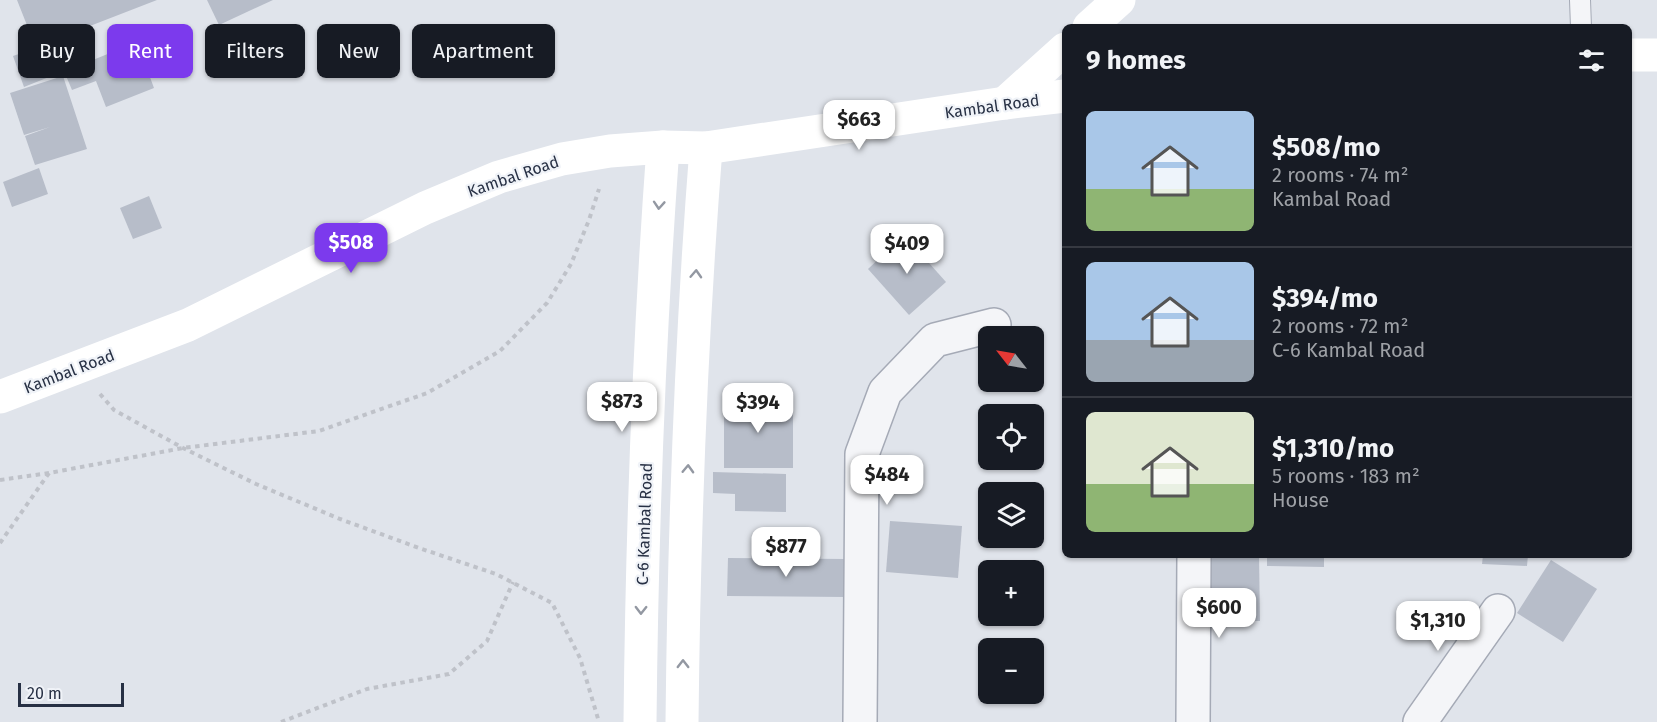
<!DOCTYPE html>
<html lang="en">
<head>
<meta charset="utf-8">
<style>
  body { margin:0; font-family:"Fira Sans",sans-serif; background:#242831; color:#f1f3f6; height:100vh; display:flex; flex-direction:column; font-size:22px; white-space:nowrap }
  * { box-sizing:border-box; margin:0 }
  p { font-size:20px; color:#9ea1a6 }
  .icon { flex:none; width:33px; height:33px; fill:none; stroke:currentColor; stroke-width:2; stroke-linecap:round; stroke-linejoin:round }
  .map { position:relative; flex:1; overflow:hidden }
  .sheet { position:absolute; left:1062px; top:24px; width:570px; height:534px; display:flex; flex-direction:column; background:#171b24; border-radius:9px; box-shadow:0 2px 4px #0004 }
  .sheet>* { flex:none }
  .guide { position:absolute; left:18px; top:24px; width:570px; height:54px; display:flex; gap:12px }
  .needle { width:39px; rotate:301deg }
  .buttons { position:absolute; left:978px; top:326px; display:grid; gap:12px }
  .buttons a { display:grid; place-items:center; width:66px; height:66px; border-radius:9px; background:#171b24; box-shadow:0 2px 4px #0004; font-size:30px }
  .scale { position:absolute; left:18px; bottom:15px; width:106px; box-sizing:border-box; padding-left:6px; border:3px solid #273044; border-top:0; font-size:16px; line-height:21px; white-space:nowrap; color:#273044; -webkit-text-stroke:4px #f0f3f8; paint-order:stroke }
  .price { position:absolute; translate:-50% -51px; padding:0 14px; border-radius:12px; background:#fff; color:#222; font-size:20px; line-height:39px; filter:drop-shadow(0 2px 3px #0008) }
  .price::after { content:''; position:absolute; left:50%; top:36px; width:18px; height:14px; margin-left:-9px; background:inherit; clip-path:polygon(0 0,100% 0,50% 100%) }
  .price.current { background:#7c3aed; color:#fff }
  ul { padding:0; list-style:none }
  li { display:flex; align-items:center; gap:18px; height:150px; padding:0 24px }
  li+li { border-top:2px solid #363941 }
  li span { display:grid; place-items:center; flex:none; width:168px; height:120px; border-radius:9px; color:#555 }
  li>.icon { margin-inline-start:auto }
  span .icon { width:72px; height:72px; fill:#fffc; stroke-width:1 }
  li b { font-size:26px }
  h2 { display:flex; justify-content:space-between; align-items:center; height:72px; padding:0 24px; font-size:26px }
  .tag { padding:0 21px; border-radius:9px; background:#171b24; box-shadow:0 2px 4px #0004; font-size:21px; line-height:54px }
  .tag.current { background:#7c3aed; color:#fff }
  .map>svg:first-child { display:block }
  .building { fill:#b7bdc9 }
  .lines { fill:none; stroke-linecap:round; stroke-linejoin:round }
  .lane-casing { stroke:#a5aab6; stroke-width:22 }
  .street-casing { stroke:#a5aab6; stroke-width:36 }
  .path { stroke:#bfc2c9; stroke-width:4; stroke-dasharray:4.5 4.5; stroke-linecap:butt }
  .lane { stroke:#f4f5f8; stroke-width:20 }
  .street { stroke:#f4f5f8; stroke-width:33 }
  .secondary { stroke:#fff; stroke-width:33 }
  .oneway { stroke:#9398a2 }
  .labels { text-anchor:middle; stroke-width:4.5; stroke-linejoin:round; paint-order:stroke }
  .street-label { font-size:16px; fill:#273044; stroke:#f0f3f8 }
</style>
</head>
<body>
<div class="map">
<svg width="1657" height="722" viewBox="0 0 1657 722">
  <rect width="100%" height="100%" fill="#e0e4eb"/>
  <!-- building -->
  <g class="building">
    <polygon points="17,0 157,0 46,43 77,33 88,62 137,42 154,88 106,107 96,81 72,90 64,71 24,87 13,56 36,48"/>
    <polygon points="207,0 273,0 219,25"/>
    <polygon points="63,76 87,149 35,165 25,136 50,127 24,135 10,93"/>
    <polygon points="39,168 48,194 12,207 3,182"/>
    <polygon points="149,196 162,228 133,239 120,208"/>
    <polygon points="904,235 946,282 909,315 868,269"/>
    <rect x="724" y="401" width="69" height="67"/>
    <polygon points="713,472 786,474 786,512 735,511 735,494 713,493"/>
    <polygon points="890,521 962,526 958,578 886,572"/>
    <polygon points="1203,555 1259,555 1260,621 1203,621"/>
    <polygon points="1267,555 1324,555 1324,567 1267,566"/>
    <polygon points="1483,555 1528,555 1527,566 1482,564"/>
    <polygon points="728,558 845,559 845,597 727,596"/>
    <polygon points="1551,560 1597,589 1563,642 1517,613"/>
  </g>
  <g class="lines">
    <defs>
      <polyline id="lane" points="1580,0 1581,27"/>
      <g id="street">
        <polyline points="860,722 862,454 885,392 935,340 994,325"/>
        <polyline points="1193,722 1194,555"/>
        <polyline points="1420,722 1498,611"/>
      </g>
    </defs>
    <!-- lane casing -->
    <use href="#lane" class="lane-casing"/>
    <!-- street casing -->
    <use href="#street" class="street-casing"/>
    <!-- path -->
    <g class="path">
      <polyline points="100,394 114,410 183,448 256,484 340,519 419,548 496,574 552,603 580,658 599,722"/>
      <polyline points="0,480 49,473 183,448 319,431 427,393 500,351 547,303 571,264 589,220 599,189"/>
      <polyline points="0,543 49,473"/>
      <polyline points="281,722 367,689 449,674 487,641 513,582"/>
    </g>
    <!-- lane -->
    <use href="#lane" class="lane"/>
    <!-- street -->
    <use href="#street" class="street"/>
    <!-- secondary -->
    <g class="secondary">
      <polyline points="1089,27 1119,0"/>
      <polyline points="1629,55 1657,55"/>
      <polyline points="1005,103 1065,49"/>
      <polyline points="0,397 188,325 425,208 499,177 562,159 610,151 663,147 706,148 1005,103 1065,96"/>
      <path d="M640,722C642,530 649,338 663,147"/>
      <path d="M682,722C684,530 691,339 706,148"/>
    </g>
  </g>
  <!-- one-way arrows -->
  <defs><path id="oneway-chevron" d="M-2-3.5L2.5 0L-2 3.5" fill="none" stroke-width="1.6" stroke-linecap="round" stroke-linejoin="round" transform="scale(1.5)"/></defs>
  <g class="oneway">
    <use href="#oneway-chevron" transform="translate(659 205) rotate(94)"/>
    <use href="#oneway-chevron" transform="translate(696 274) rotate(-87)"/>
    <use href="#oneway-chevron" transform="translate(688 469) rotate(-88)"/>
    <use href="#oneway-chevron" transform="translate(641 610) rotate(91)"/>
    <use href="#oneway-chevron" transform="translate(683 664) rotate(-90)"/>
  </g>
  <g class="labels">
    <!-- street labels -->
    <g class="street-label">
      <text transform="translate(992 106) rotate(-8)" y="6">Kambal Road</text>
      <text transform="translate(513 176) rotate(-19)" y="6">Kambal Road</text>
      <text transform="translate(69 371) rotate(-21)" y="6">Kambal Road</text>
      <text transform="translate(644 524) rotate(-88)" y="6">C-6 Kambal Road</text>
    </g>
  </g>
</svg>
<div class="buttons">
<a><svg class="needle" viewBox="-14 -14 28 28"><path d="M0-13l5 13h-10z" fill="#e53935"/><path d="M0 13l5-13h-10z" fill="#9ea1a6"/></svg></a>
<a><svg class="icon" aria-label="locate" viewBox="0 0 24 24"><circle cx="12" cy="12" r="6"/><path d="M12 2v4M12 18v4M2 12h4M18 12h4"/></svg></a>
<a><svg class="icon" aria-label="layers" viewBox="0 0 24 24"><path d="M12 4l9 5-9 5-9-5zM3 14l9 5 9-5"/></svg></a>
<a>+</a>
<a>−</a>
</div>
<div class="scale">20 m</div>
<b class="price" style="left:859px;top:151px">$663</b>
<b class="price current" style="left:351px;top:274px">$508</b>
<b class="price" style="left:907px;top:275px">$409</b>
<b class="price" style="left:622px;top:433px">$873</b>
<b class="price" style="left:758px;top:434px">$394</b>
<b class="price" style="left:887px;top:506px">$484</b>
<b class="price" style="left:786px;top:578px">$877</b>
<b class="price" style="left:1219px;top:639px">$600</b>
<b class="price" style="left:1438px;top:652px">$1,310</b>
<div class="guide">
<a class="tag">Buy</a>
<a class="tag current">Rent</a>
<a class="tag">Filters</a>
<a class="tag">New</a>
<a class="tag">Apartment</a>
</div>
<section class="sheet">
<h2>9 homes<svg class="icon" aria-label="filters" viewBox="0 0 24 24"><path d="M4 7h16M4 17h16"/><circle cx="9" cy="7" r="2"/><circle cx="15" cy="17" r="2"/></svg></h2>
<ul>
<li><span style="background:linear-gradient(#a9c7e8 65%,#8fb573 0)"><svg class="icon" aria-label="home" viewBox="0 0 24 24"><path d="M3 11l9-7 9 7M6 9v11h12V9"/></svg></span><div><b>$508/mo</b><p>2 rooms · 74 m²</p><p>Kambal Road</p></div></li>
<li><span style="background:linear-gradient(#a9c7e8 65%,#9aa5b1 0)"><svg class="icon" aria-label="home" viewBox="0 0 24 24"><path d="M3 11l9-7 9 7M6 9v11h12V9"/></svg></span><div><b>$394/mo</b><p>2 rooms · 72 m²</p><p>C-6 Kambal Road</p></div></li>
<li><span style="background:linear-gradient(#dfe7d0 60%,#8fb573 0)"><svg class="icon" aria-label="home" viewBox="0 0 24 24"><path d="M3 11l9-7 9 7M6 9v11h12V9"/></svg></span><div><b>$1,310/mo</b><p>5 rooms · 183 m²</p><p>House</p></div></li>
</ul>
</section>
</div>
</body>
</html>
